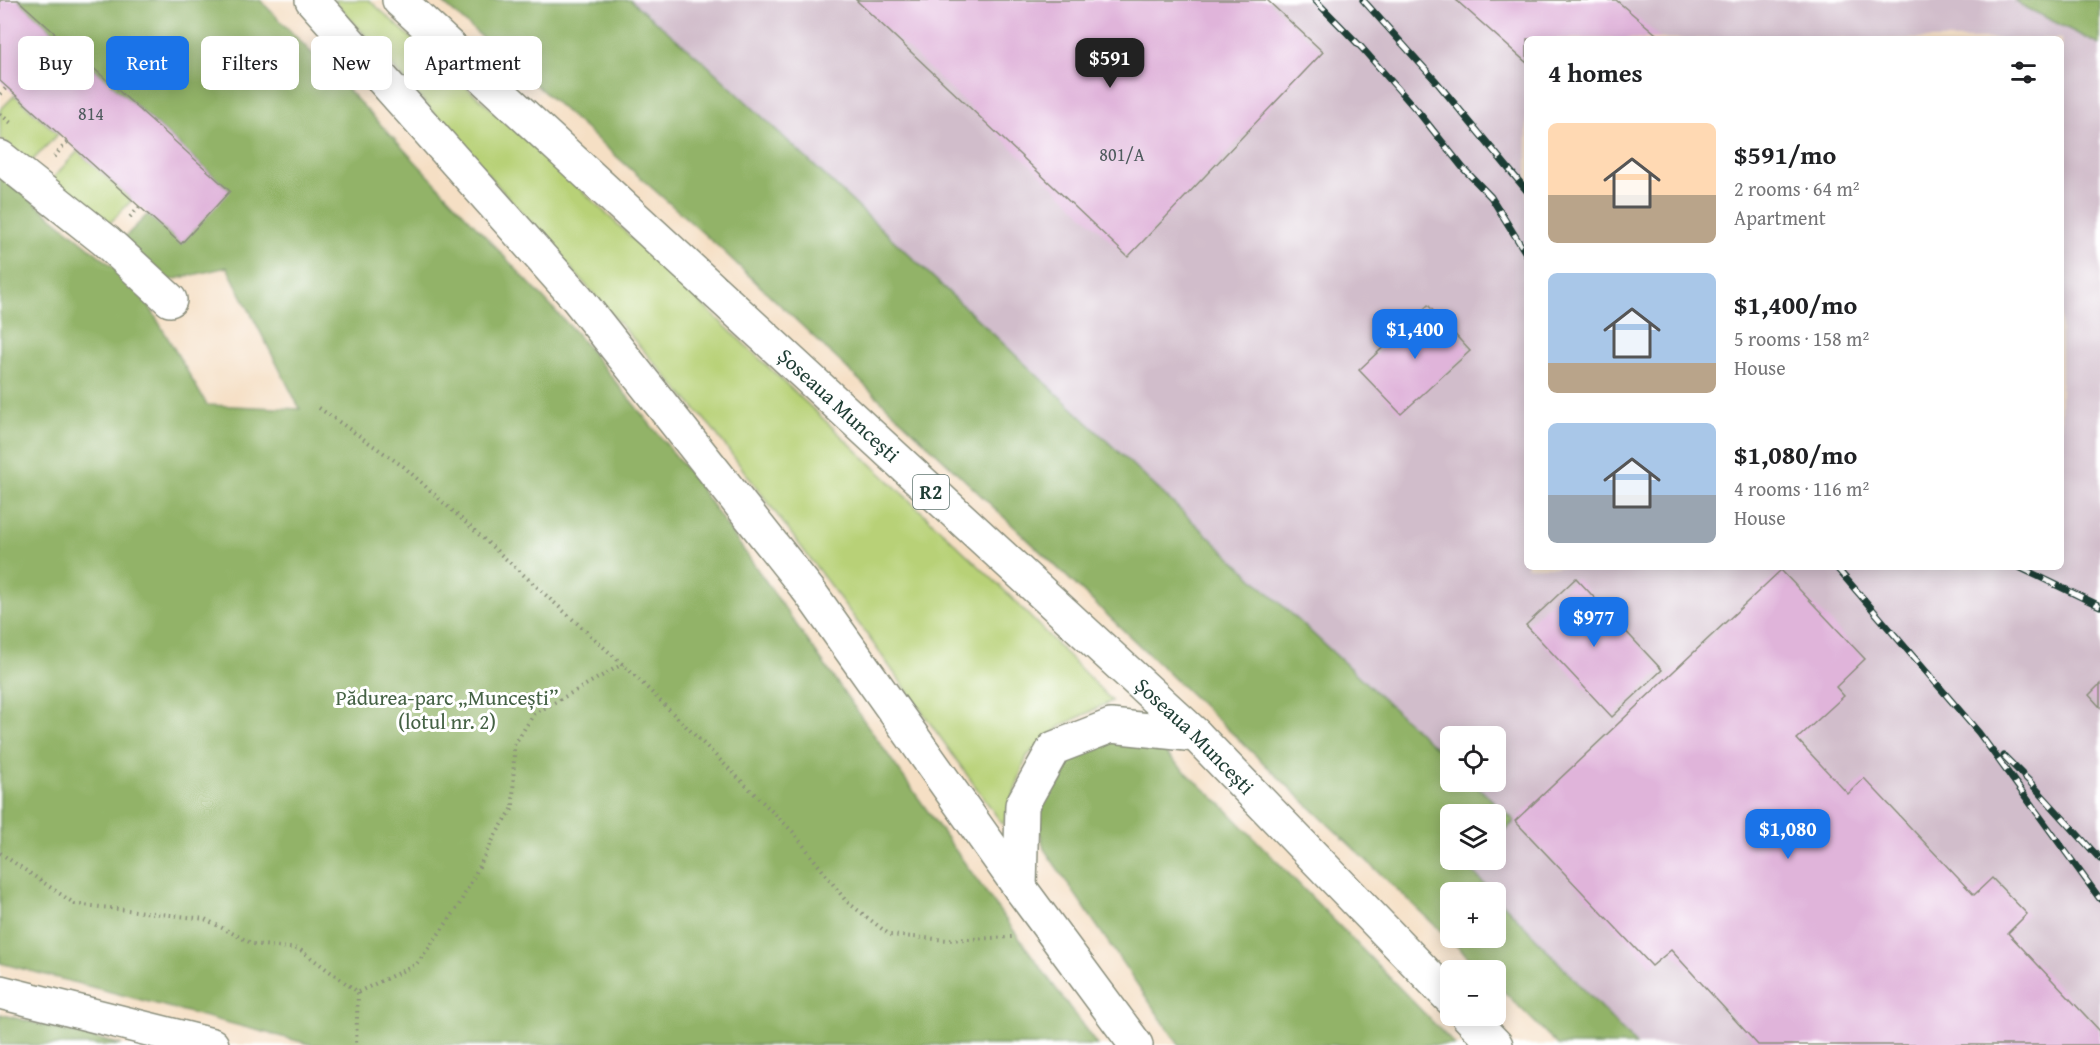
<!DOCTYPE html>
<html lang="en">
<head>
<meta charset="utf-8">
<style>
  body { margin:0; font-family:"Gentium Book Plus",serif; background:#f2f2f2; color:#202124; height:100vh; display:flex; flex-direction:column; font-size:22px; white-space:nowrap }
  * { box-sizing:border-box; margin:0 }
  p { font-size:20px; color:#757577 }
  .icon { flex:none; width:33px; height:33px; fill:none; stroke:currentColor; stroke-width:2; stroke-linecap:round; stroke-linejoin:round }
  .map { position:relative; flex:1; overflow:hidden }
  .panel { position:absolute; left:1524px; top:36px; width:540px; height:534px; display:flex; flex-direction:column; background:#fff; border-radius:9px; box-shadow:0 3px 15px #0003 }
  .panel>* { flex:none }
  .guide { position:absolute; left:18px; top:36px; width:570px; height:54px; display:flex; gap:12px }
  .fabs { position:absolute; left:1440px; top:726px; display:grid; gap:12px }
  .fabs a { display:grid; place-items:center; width:66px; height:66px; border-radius:9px; background:#fff; box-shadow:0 3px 15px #0003; font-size:30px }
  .price { position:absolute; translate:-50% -51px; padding:0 14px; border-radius:12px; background:#1a73e8; color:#fff; font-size:20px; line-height:39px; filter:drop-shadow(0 2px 3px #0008) }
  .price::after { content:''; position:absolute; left:50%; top:36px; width:18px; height:14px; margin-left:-9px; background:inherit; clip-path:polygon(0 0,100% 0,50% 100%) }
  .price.active { background:#222; color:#fff }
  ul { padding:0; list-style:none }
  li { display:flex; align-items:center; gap:18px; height:150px; padding:0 24px }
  li span { display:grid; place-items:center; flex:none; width:168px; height:120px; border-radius:9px; color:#555 }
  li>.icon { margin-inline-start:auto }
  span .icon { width:72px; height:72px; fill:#fffc; stroke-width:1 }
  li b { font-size:26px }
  h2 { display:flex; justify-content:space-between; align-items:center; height:72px; padding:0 24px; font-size:26px }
  .chip { padding:0 21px; border-radius:9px; background:#fff; box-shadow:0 3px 15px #0003; font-size:21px; line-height:54px }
  .chip.active { background:#1a73e8; color:#fff }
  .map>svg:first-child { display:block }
  .industrial { fill:#d1bdcb; fill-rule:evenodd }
  .green { fill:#b8d177; stroke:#6c8756; stroke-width:1.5 }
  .forest { fill:#92b368; stroke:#58784e; stroke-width:1.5 }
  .building { fill:#e0b4da }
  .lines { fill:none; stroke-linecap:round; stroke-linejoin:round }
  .minor-casing { stroke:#8a8e7c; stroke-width:36 }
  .major-casing { stroke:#8a8e7c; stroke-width:36 }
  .path { stroke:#8a8e7c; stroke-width:4; stroke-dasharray:1.5 4.5; stroke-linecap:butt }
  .minor { stroke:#fff; stroke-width:33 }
  .major { stroke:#fff; stroke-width:33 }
  .rail-casing { stroke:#1f3d34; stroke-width:7 }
  .rail { stroke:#fff; stroke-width:4.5; stroke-dasharray:14; stroke-linecap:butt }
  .labels { text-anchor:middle; stroke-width:6; stroke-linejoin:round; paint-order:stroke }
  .number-label { font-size:18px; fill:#4f5b5e }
  .shield { fill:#fff; stroke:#627771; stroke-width:1.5 }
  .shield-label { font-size:20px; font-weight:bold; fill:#1f3d34 }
  .street-label { font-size:21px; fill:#1f3d34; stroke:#fff }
  .park-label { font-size:21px; fill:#456245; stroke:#fff }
</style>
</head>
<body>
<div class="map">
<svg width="2100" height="1045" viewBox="0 0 2100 1045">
  <rect width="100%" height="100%" fill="#fff"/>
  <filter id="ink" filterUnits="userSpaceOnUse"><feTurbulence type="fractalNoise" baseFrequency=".0167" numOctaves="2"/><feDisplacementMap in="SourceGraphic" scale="12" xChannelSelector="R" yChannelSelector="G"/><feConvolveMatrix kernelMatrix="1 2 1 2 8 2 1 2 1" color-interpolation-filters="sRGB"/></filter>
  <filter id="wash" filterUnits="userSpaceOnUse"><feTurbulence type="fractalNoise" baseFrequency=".008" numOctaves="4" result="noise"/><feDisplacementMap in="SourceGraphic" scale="24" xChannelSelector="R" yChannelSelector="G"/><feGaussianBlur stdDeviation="1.35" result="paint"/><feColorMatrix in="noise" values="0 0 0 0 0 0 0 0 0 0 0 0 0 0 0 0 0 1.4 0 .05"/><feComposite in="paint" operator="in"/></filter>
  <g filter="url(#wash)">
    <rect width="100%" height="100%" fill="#f5dfc4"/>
    <!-- industrial -->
    <path class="industrial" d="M630,0H2100V1045H1636L1496,896V892H1492L1466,866L1473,860H1496V839L1515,821L1472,782H1496V736H1450V761L1243,569L705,63ZM1527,39H2061V567H1527Z"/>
    <!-- green -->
    <g class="green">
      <polygon points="334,0 369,0 577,186 1000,586 1112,701 1063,725 1027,756 1003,825 865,632 712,428"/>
      <polygon points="15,95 58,134 31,162 0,138 0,110"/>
      <polygon points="78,151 132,200 107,226 51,180"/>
    </g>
    <!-- forest -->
    <g class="forest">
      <polygon points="18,0 260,0 367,110 575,332 688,471 948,840 1097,1045 313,1045 0,963 0,175 138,287 207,405 300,409 227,267 167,281 122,240 148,214 181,244 229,190"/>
      <polygon points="440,0 630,0 705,63 1243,569 1450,761 1450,782 1472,782 1515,821 1496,839 1496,814 1450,814 1450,860 1473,860 1467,866 1492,892 1450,892 1450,938 1496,938 1496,896 1636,1045 1558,1045 1496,984 1496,970 1482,970 721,249"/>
      <polygon points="2016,0 2100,0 2100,45 2015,2"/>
      <polygon points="1119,737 1153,742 1223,806 1455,1045 1179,1045 1044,849 1037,819 1049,777 1075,754"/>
      <polygon points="0,1014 122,1045 0,1045"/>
    </g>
    <g id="blocks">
      <!-- building -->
      <g class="building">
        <polygon points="0,0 18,0 230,191 181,244 0,81"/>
        <polygon points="856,0 1267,0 1323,52 1128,257"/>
        <polygon points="1456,0 1616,0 1662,39 1527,39 1527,63"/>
        <polygon points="1428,305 1470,351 1401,414 1359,370"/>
        <polygon points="1781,570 1865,659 1836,687 1844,696 1797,739 1848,794 1864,778 1974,895 1992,878 2027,914 2008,933 2100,1031 2100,1045 1758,1045 1671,950 1652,966 1515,821"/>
        <polygon points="1576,578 1662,670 1612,717 1526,625"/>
        <polygon points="2100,684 2100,707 2089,695"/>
      </g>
    </g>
  </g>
  <g filter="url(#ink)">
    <use href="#blocks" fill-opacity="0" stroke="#8a8e7c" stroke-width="1.5"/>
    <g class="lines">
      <defs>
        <polyline id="minor" points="0,157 106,241 170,300"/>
        <g id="major">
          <polyline points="312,0 577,298 809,591 1020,888 1136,1045"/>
          <path id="s1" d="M399,0L1196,735L1450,998"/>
          <polyline points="1020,888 1022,805 1054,748 1111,726 1196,735"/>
          <polyline points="0,992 212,1045"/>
          <polyline points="1468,1016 1496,1045"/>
        </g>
      </defs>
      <!-- minor casing -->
      <use href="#minor" class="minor-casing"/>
      <!-- major casing -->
      <use href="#major" class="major-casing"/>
      <!-- path -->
      <g class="path">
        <polyline points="0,94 7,87"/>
        <polyline points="0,114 11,123"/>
        <polyline points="54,157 67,142"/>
        <polyline points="130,217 140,207"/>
        <polyline points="319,408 404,467 630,671 793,832 846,901 890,935 948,940 1012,937"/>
        <polyline points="0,853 75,904 205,919 253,944 299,949 358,992 356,1045"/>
        <polyline points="358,992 417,964 458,907 496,834 513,808 514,745 534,714 623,664"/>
      </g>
      <!-- minor -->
      <use href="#minor" class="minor"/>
      <!-- major -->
      <use href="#major" class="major"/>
      <defs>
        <g id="rail">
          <polyline points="1315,0 1362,48 1420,114 1463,168 1491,197 1527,255"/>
          <polyline points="1363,0 1435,80 1527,191"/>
          <polyline points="1836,567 1979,733 2100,899"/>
          <polyline points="2019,567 2100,606"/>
          <polyline points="2004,756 2029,781 2100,859"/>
        </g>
      </defs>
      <!-- rail casing -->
      <use href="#rail" class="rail-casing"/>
      <!-- rail -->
      <use href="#rail" class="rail"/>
    </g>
  </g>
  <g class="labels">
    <!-- number labels -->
    <g class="number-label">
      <text x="91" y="120">814</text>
      <text x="1122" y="161">801/A</text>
    </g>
    <!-- shield labels -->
    <rect class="shield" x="913" y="475" width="36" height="34" rx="4.5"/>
    <g class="shield-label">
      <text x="931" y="499">R2</text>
    </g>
    <!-- street labels -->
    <g class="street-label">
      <text dy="7" stroke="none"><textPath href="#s1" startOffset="598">Șoseaua Muncești</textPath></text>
      <text dy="7" stroke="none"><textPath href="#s1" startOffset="1084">Șoseaua Muncești</textPath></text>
    </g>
    <!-- park labels -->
    <g class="park-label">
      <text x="447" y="705">Pădurea-parc „Muncești”<tspan x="447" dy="24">(lotul nr. 2)</tspan></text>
    </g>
  </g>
</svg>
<div class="fabs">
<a><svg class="icon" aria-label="locate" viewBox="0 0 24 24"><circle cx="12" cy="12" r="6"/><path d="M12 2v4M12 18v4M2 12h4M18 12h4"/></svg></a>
<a><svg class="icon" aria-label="layers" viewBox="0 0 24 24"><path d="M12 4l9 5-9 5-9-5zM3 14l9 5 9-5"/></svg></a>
<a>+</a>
<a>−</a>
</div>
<b class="price active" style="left:1110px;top:89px">$591</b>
<b class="price" style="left:1415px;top:360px">$1,400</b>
<b class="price" style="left:1594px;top:648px">$977</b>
<b class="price" style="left:1788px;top:860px">$1,080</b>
<div class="guide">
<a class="chip">Buy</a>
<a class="chip active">Rent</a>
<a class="chip">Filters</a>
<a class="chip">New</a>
<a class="chip">Apartment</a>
</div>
<section class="panel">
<h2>4 homes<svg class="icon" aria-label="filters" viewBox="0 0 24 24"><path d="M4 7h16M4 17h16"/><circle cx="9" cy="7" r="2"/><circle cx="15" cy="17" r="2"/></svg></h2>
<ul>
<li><span style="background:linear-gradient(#ffd9b3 60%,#b9a48a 0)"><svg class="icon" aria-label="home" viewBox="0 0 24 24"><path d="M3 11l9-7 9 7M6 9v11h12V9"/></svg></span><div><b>$591/mo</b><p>2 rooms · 64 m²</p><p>Apartment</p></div></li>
<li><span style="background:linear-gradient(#a9c7e8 75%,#b9a48a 0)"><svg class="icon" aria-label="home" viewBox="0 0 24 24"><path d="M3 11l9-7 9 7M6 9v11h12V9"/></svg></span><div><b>$1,400/mo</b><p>5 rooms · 158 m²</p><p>House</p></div></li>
<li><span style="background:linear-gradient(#a9c7e8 60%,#9aa5b1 0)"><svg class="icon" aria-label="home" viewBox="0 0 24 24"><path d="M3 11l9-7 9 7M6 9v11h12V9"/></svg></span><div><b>$1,080/mo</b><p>4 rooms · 116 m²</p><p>House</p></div></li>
</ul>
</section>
</div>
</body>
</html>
